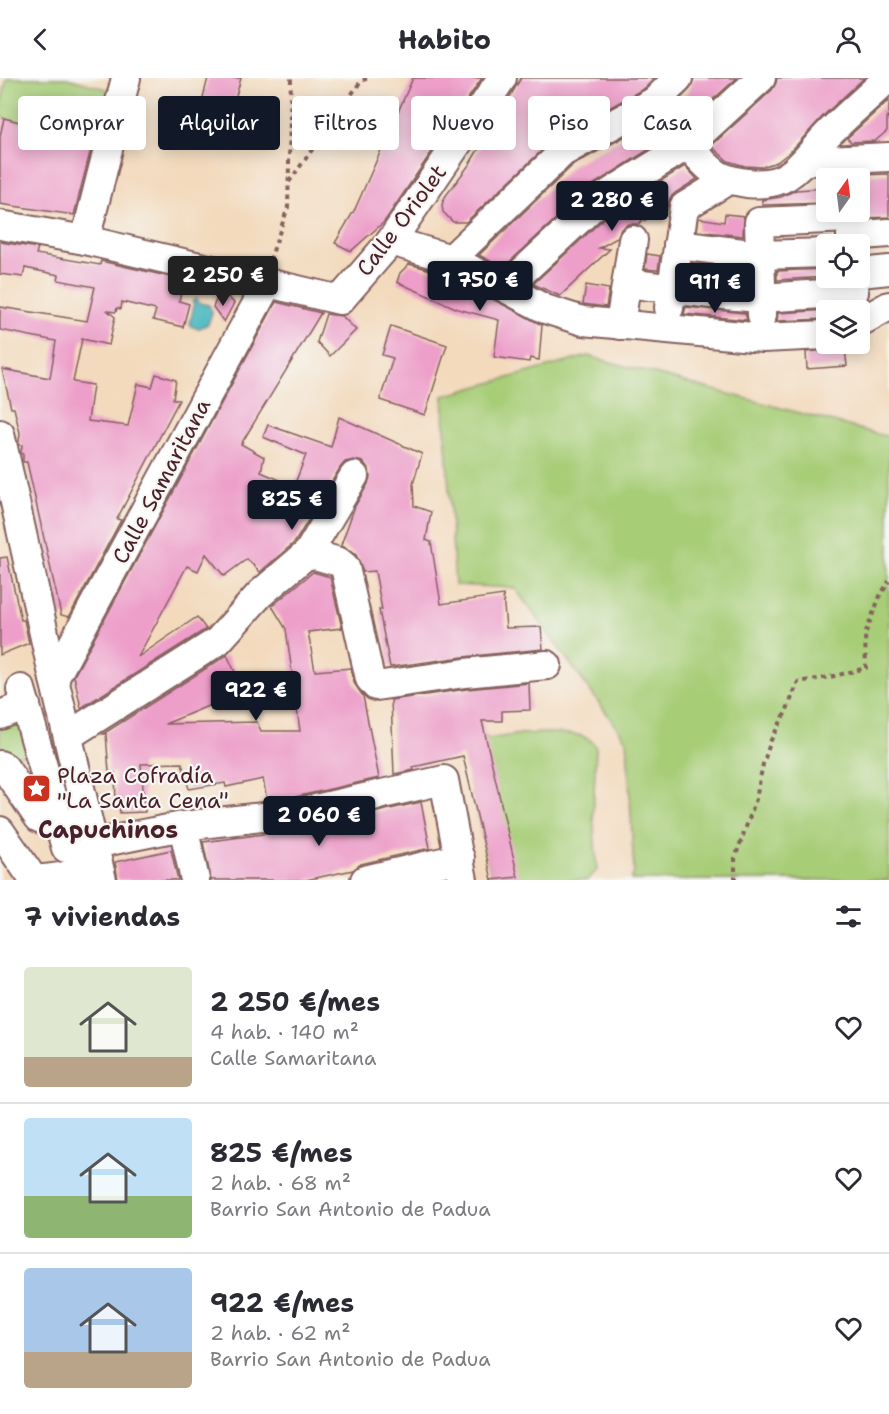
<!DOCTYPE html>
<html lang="es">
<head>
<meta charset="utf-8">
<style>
  body { margin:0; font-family:"Shantell Sans",sans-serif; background:#f7f7f7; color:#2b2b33; height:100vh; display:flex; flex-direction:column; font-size:22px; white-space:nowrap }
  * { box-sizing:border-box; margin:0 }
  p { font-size:20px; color:#7c7c81 }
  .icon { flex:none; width:33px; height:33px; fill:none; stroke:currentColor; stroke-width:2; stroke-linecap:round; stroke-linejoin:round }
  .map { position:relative; height:802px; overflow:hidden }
  .panel { display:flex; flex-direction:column; background:#fff; flex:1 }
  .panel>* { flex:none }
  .banner { position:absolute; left:18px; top:18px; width:854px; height:54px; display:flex; gap:12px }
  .needle { width:39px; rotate:14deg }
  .controls { position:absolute; left:816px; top:90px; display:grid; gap:12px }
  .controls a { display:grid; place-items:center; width:54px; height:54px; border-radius:6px; background:#fff; box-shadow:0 3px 15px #0003; font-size:30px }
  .price { position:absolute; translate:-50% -51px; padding:0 14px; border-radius:6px; background:#111827; color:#fff; font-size:20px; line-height:39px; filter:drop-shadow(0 2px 3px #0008) }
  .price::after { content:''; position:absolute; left:50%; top:36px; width:18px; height:14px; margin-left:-9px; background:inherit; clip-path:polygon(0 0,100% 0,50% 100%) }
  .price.on { background:#222; color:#fff }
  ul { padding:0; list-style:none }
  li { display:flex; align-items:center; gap:18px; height:150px; padding:0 24px }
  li+li { border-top:2px solid #e1e1e2 }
  li span { display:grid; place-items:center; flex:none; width:168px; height:120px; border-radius:6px; color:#555 }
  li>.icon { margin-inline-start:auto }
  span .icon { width:72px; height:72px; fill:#fffc; stroke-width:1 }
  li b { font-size:26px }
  h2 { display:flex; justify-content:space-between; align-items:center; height:72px; padding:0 24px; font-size:26px }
  .pill { padding:0 21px; border-radius:6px; background:#fff; box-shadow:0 3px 15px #0003; font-size:21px; line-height:54px }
  .pill.on { background:#111827; color:#fff }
  header { display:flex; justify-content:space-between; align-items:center; height:78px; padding:0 24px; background:#fff; font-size:27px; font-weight:700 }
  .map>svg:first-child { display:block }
  .green { fill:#a7cd77; stroke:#787651; stroke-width:1.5 }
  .water { fill:#48b7c0; stroke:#496b76; stroke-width:1.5 }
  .building { fill:#ed9ec9 }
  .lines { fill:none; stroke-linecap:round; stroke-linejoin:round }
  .minor-casing { stroke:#85605e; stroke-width:32 }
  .path { stroke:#85605e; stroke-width:4; stroke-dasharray:4.5 4.5; stroke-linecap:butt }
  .minor { stroke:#fff; stroke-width:28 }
  .labels { text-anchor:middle; stroke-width:4.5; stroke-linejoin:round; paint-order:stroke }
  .street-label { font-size:22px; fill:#4a1f2b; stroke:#f6f6f2 }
  .poi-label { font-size:22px; fill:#4a1f2b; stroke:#f6f6f2; text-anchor:start }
  .neighbourhood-label { font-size:24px; font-weight:bold; fill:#4a1f2b; stroke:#f6f6f2 }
</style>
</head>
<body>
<header><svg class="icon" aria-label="back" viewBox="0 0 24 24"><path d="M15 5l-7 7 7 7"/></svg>Habito<svg class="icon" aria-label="person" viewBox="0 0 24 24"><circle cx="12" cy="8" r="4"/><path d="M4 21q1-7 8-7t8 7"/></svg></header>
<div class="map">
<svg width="889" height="802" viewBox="0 0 889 802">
  <rect width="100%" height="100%" fill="#f6f6f2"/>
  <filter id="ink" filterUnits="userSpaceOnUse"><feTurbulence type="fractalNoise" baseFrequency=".0167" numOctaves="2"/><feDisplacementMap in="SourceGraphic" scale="12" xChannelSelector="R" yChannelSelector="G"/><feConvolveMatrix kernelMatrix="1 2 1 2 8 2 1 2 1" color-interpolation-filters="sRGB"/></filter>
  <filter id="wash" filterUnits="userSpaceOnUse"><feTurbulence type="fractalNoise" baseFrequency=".008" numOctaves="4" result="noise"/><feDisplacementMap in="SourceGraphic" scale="24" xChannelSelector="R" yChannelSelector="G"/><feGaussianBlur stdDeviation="1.35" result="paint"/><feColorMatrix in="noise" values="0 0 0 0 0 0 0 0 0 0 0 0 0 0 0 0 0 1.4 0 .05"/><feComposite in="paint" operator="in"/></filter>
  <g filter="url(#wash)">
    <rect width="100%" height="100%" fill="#f3dabd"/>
    <!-- green -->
    <g class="green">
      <polygon points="7,0 67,0 117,14 104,66 0,39 0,30"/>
      <polygon points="588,278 889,359 889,802 631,802 634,794 627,663 515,510 455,507 443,318"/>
      <polygon points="22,639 33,675 0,682 0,645"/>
      <path d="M546,655C561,656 588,653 596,669L593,737L597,792L588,802H492L460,661L486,658L487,661L521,656Z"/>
    </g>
    <!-- water -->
    <polygon class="water" points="196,221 200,225 209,227 212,235 208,246 198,251 191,248 190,245 194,227 192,224"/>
    <g id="blocks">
      <!-- building -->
      <g class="building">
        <polygon points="208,0 241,0 230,39 200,31"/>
        <polygon points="413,0 482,0 384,144 351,173 335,165 355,131"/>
        <polygon points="521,0 655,0 645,10 555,60 466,144 453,144 443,134 442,127 444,120 469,87"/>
        <polygon points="694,0 737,0 690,42 677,24 690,11"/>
        <polygon points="777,0 864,0 824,37 790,74 777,84 761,89 745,88 728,83 711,68 772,12 776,5"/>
        <polygon points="889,22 889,41 887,38 887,53 875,63 851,64 847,60"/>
        <polygon points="4,40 93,63 74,137 0,126 0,58"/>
        <polygon points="651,44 664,62 591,108 503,190 479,177 573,87"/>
        <polygon points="685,88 697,101 675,115 670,120 667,129 645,142 646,139 638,146 628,146 621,151 617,160 599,170 610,171 560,218 533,206 612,133"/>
        <polygon points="889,96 889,139 867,140 865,132 860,126 860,97"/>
        <polygon points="826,110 826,125 762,127 762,122 781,119 796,112"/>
        <polygon points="725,136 744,138 743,158 697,153 699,140 724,144"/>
        <polygon points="0,164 38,170 36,176 100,187 101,183 184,202 179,223 189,226 183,249 153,242 156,232 122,224 121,231 117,230 116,234 108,233 115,239 109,267 82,261 73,304 93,307 88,343 128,348 138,306 152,309 156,296 176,302 173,321 179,322 117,441 121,442 69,539 61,537 27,384 23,384 23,376 21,375 22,367 19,367 19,363 20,355 14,330 11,330 2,291 50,300 56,263 0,252 0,229 87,243 95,209 58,202 59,197 25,190 23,199 0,196"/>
        <polygon points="647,176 660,178 658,192 645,191"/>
        <polygon points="692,185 744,192 744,202 691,197"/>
        <polygon points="409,186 445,196 542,247 539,282 530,280 529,284 494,279 499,242 458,231 397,204 400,195"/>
        <polygon points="826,191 826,199 777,202 777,193"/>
        <polygon points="586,207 609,211 606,229 583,226"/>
        <polygon points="221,218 227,218 234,225 224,244 213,229 217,220"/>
        <polygon points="276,224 321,235 241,366 264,379 261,394 294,408 306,377 263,359 268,347 331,369 339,339 422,376 413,406 414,428 431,434 426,462 431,464 441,526 503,517 506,550 541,549 543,571 463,579 390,589 379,532 382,532 375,493 363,494 356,477 341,467 355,428 368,406 370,399 369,391 363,384 354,382 345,384 340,390 295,464 260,494 247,481 224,498 206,476 198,493 187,488 138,579 197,539 206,551 81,630 74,598"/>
        <polygon points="686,229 745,235 747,242 684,236"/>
        <polygon points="848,231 848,232 826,232 826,241 777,243 778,235"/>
        <polygon points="326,236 342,238 356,252 330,278 317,264"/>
        <polygon points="391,248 447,267 425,337 380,322 393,280 382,277"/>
        <polygon points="834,271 845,271 847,288 807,291 806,274"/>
        <polygon points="7,479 21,542 24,542 29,565 0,577 0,480"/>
        <polygon points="313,494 330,499 342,550 308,554 315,593 351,590 354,605 363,618 379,700 295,719 267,722 263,701 226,709 225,705 189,711 182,685 141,686 145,734 120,735 119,724 116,724 115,695 109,694 106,656 103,656 227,577 244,613 165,646 257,644 261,653 300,653 286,551 272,528"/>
        <polygon points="529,605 530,632 502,633 502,643 482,643 518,799 492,802 463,678 413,689 414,692 394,696 391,622 467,611"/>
        <polygon points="421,724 430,770 361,786 353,792 306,802 211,802 203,764 302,751"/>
        <polygon points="171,772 178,802 118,802 115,784"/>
      </g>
    </g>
  </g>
  <g filter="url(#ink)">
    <use href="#blocks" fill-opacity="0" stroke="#85605e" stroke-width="1.5"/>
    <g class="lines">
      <defs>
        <g id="minor">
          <path d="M655,23C672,44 695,81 717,96C726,102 735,103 747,105C792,110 801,84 828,56C847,37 868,19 888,0"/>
          <polyline points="807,83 889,79"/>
          <polyline points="0,147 85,162 340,222 391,163 502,0"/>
          <polyline points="851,158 889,155"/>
          <polyline points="85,162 126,0"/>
          <polyline points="391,163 451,181 545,231 583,243 763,260 826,257"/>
          <polyline points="678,167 759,177 826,175"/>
          <polyline points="451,181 563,74 655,23 678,0"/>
          <polyline points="860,195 889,192"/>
          <polyline points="627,205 712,216 761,220 854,214"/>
          <polyline points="506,209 602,120 689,66 761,0"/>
          <polyline points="669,230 684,129 728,102"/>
          <polyline points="762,237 759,144 851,140"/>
          <polyline points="860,244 889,228"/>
          <polyline points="620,247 633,162"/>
          <polyline points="0,356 54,601 102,802"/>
          <polyline points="308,475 339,484 345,489 370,601 376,608 465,595 547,587"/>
          <polyline points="54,601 268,205"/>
          <polyline points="21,611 66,770"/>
          <polyline points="0,637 26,627"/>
          <polyline points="68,658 218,563 260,516 308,475 354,398"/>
          <polyline points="0,687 4,689 39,740 60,748 71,744"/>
          <polyline points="183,748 195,802"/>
          <polyline points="0,753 34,802"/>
          <path d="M36,802C74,797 76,802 94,766L183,748L298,735L444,702L463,802"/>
          <polyline points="365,802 460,780"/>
        </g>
      </defs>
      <!-- minor casing -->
      <use href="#minor" class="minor-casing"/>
      <!-- path -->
      <g class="path">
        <polyline points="289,104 361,3 368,0"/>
        <polyline points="270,182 288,129 291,0"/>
        <polyline points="735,802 735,780 756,721 763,686 771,662 786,634 798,604 830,599 866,590 865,556 880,518 889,503"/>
      </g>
      <!-- minor -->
      <use href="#minor" class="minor"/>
    </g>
  </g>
  <!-- icons -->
  <defs>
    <symbol id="sight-square" viewBox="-11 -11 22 22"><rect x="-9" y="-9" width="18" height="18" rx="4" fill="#c8321e" stroke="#f6f6f2"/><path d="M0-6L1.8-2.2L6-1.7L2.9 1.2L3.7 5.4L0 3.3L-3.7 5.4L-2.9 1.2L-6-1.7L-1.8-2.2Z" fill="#fff"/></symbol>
  </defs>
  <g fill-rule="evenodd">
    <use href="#sight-square" x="20" y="694" width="33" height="33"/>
  </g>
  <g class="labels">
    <!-- street labels -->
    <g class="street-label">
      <text transform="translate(401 142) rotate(-53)" y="8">Calle Oriolet</text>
      <text transform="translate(161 403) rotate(-62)" y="8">Calle Samaritana</text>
    </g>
    <!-- poi labels -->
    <g class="poi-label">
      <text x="57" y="705">Plaza Cofradía<tspan x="57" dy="25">"La Santa Cena"</tspan></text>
    </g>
    <!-- neighbourhood labels -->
    <g class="neighbourhood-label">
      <text x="108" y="760">Capuchinos</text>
    </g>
  </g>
</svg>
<div class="controls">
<a><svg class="needle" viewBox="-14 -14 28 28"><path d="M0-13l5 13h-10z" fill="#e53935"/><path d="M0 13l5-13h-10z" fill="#7c7c81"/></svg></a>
<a><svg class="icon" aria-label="locate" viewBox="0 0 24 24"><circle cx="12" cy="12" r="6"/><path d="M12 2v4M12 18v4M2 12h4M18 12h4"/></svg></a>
<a><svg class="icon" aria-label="layers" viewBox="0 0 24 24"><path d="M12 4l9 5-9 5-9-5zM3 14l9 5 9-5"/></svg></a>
</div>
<b class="price" style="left:612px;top:154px">2 280 €</b>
<b class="price on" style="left:223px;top:229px">2 250 €</b>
<b class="price" style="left:480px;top:234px">1 750 €</b>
<b class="price" style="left:715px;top:236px">911 €</b>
<b class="price" style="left:292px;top:453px">825 €</b>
<b class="price" style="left:256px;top:644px">922 €</b>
<b class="price" style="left:319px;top:769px">2 060 €</b>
<div class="banner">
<a class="pill">Comprar</a>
<a class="pill on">Alquilar</a>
<a class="pill">Filtros</a>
<a class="pill">Nuevo</a>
<a class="pill">Piso</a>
<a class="pill">Casa</a>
</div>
</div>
<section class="panel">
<h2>7 viviendas<svg class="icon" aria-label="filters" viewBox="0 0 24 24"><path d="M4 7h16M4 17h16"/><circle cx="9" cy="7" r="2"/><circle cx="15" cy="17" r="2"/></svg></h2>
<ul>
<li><span style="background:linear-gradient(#dfe7d0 75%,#b9a48a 0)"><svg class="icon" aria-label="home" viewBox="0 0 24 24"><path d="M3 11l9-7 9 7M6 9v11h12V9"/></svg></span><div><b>2 250 €/mes</b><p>4 hab. · 140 m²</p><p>Calle Samaritana</p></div><svg class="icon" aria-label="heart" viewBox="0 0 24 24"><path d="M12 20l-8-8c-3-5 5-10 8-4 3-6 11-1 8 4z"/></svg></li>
<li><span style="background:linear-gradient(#bfe0f5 65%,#8fb573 0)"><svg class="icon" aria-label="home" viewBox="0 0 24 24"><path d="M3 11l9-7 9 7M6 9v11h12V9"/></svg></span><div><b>825 €/mes</b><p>2 hab. · 68 m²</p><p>Barrio San Antonio de Padua</p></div><svg class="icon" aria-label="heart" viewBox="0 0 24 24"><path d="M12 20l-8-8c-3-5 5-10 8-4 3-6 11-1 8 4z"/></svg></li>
<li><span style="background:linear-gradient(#a9c7e8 70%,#b9a48a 0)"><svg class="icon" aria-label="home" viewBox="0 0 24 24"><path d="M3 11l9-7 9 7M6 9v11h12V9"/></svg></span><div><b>922 €/mes</b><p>2 hab. · 62 m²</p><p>Barrio San Antonio de Padua</p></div><svg class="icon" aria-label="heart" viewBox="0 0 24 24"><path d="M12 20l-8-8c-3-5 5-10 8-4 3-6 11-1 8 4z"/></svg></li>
</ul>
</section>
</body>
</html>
